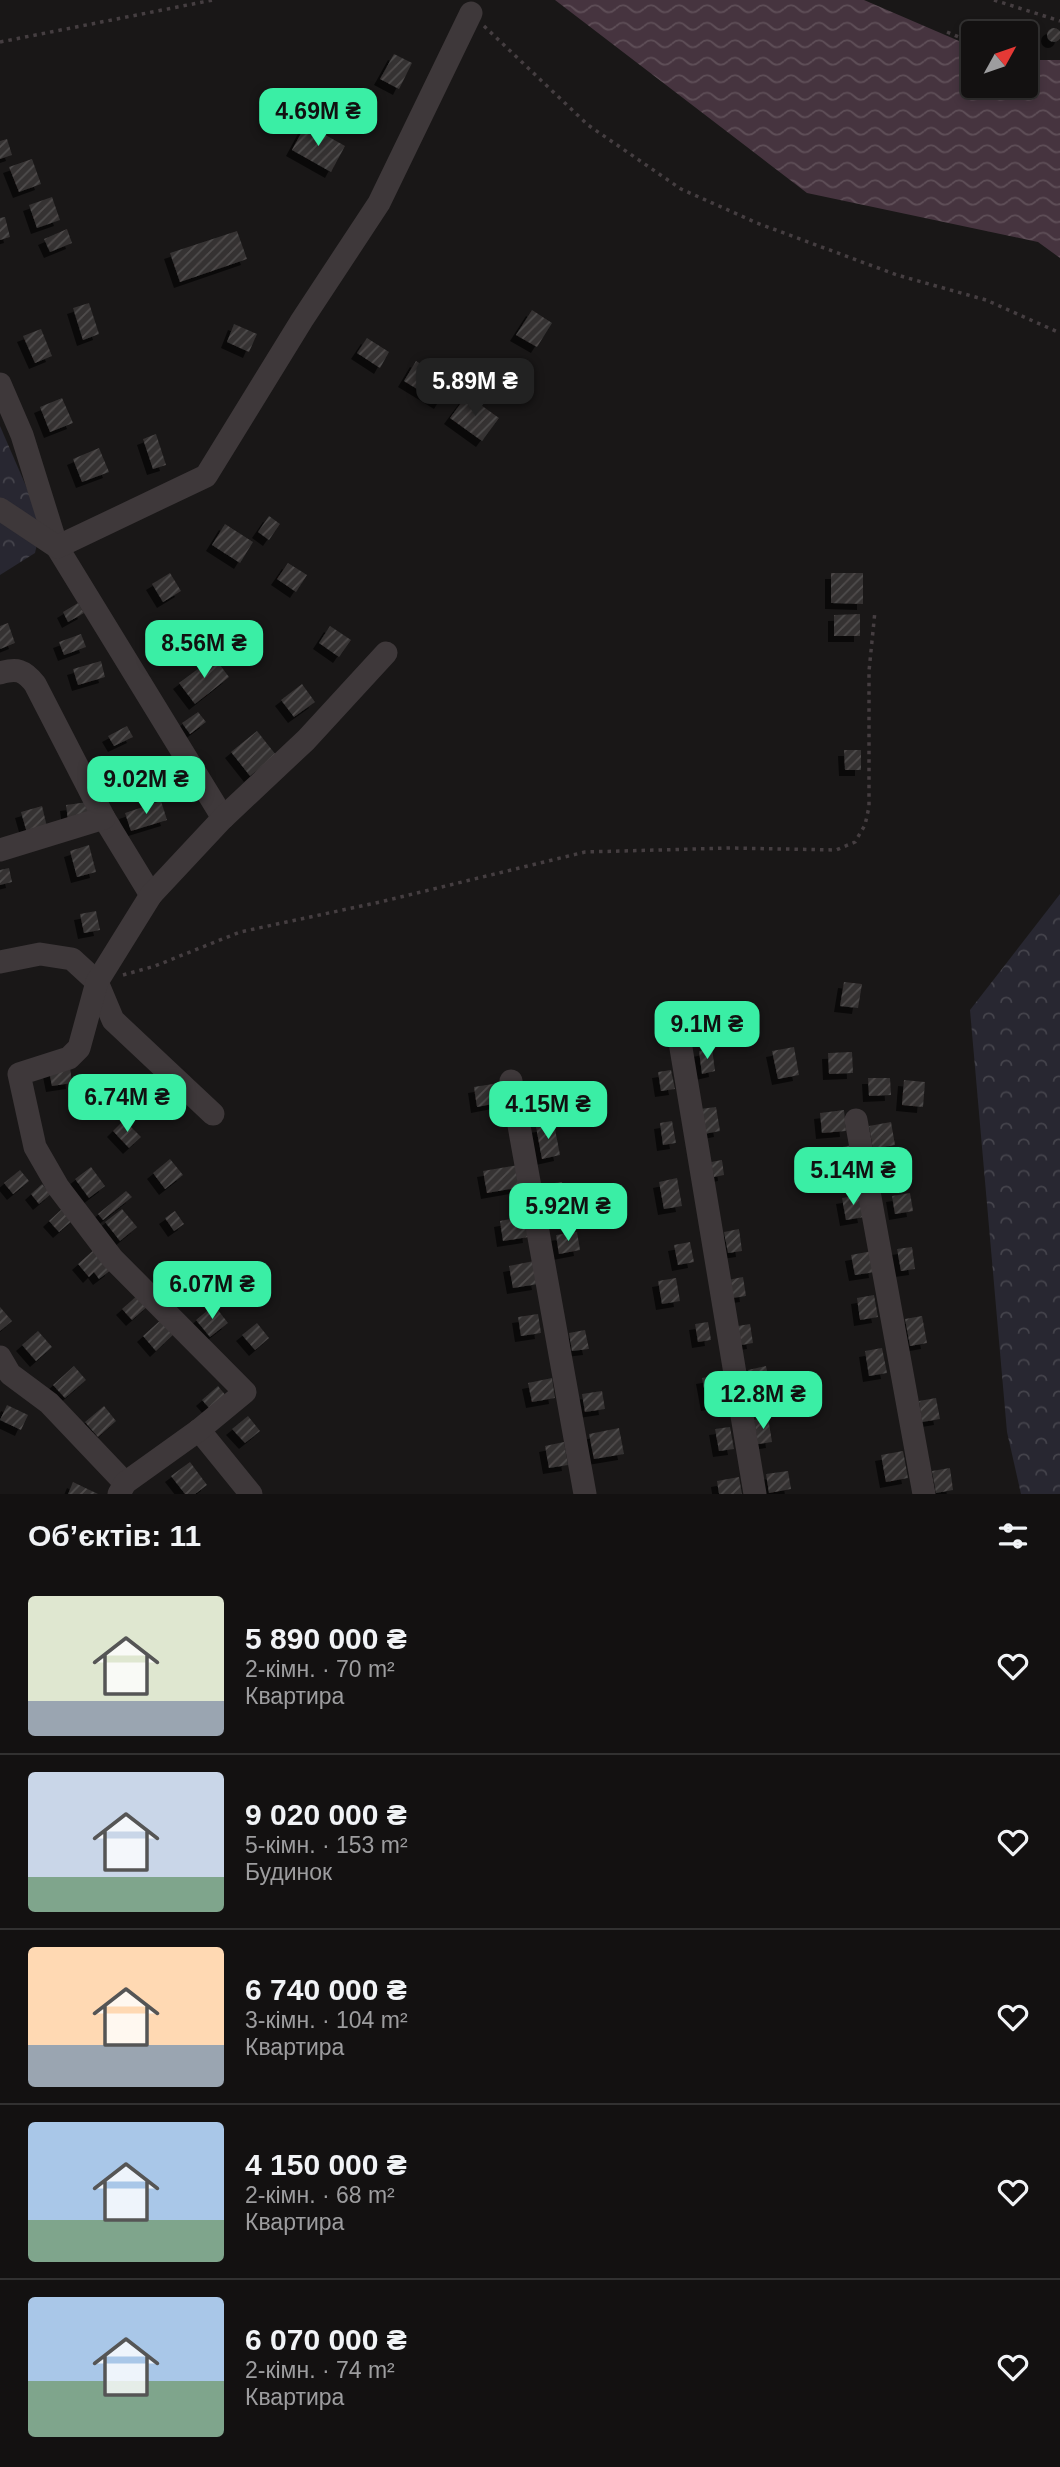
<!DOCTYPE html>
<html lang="uk">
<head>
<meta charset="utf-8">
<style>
  body { margin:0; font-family:Helvetica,sans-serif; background:#201f1f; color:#f1f3f6; height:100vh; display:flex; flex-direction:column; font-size:26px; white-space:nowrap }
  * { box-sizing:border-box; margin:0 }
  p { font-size:23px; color:#9d9d9f }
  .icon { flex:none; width:38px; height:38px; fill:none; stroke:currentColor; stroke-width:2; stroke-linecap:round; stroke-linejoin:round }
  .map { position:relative; height:1494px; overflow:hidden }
  .drawer { display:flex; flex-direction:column; background:#131111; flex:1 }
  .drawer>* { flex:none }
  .needle { width:46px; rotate:50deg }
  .tools { position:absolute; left:961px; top:21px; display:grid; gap:14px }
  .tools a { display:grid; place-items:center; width:77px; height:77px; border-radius:7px; background:#131111; box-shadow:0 4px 10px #0003,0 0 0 2px #323131; font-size:35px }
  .price { position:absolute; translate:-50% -60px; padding:0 16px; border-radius:14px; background:#3aeea5; color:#111; font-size:23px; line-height:46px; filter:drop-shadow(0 2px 4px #0008) }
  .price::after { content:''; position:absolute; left:50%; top:42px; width:21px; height:16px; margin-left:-10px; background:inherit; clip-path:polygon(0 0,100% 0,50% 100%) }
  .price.current { background:#222; color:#fff }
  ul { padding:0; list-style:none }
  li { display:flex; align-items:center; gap:21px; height:175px; padding:0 28px }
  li+li { border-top:2px solid #323131 }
  li span { display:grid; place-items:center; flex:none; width:196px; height:140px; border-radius:7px; color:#555 }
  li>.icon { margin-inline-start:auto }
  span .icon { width:84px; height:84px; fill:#fffc; stroke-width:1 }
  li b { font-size:30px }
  h2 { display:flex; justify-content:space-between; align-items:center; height:84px; padding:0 28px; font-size:30px }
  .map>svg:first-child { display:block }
  .forest { fill:url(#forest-crowns) }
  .water { fill:url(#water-waves) }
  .building { fill:url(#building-hatch); filter:url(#shadow) }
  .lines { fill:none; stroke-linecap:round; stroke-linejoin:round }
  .path { stroke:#453e41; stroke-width:3.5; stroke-dasharray:3.5 5; stroke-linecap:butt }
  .minor { stroke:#3e383a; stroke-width:23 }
</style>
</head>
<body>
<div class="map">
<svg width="1060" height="1494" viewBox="0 0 1060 1494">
  <defs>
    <pattern id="forest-crowns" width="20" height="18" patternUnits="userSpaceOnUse" patternTransform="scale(1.75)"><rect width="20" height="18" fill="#282731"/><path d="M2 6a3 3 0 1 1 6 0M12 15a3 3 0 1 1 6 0" fill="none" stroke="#45444c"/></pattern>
    <pattern id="water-waves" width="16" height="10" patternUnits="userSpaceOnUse" patternTransform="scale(1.75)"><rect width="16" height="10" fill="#46343f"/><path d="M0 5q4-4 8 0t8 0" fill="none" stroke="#5f4f58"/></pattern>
    <pattern id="building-hatch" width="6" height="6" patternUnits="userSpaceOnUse" patternTransform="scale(1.75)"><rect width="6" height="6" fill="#353232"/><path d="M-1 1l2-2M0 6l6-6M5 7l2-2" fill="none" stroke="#504d4d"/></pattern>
    <filter id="shadow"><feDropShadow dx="-6" dy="6" stdDeviation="0" flood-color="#0009"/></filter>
  </defs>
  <rect width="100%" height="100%" fill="#191717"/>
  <!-- forest -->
  <g class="forest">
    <polygon points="0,426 42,523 35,553 0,575"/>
    <polygon points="1060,894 1060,1494 1021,1494 1007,1432 970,1010"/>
  </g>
  <!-- water -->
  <polygon class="water" points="555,0 864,0 973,47 973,86 1026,86 1026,60 1060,60 1060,258 1038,242 807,193"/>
  <!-- building -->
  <g class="building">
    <circle cx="1054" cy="35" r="7"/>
    <polygon points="394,54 412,63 399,89 380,79"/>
    <polygon points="306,124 345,146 331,172 292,150"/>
    <polygon points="7,139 12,155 0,159 0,141"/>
    <polygon points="32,159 41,184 19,192 9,167"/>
    <polygon points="52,197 60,220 37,228 29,205"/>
    <polygon points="5,217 10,237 0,240 0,218"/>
    <polygon points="67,229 72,243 50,252 44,239"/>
    <polygon points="237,231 247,259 180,282 170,253"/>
    <polygon points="89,303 99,334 83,340 73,308"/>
    <polygon points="532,310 552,323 537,347 516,335"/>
    <polygon points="234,324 257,334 249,352 227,342"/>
    <polygon points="41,329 52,356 35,363 23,336"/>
    <polygon points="367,338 389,352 380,368 357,353"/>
    <polygon points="416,361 452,383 440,403 404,381"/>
    <polygon points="467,395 499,418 482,441 450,418"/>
    <polygon points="62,398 73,423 50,432 40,407"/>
    <polygon points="156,434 166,465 153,469 143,439"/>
    <polygon points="99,448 109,472 82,482 73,459"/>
    <polygon points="269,516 280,524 269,540 258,532"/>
    <polygon points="225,524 253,542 240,563 212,545"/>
    <polygon points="288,563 307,575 296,592 277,579"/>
    <polygon points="170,573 181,591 163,602 152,584"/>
    <polygon points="831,573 863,573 863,604 831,603"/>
    <polygon points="78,603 84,613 68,622 63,612"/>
    <polygon points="860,614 860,636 834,636 834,615"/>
    <polygon points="8,623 15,643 0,649 0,626"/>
    <polygon points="330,626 351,640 339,657 319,643"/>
    <polygon points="81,634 86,647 64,655 59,642"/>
    <polygon points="214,657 229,677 195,704 179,683"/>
    <polygon points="101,661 105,677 78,685 73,669"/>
    <polygon points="302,684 315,702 294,717 281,700"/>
    <polygon points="198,712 206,722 190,734 182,723"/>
    <polygon points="127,726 133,737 114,746 108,736"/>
    <polygon points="257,731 276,755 250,776 231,752"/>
    <polygon points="844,750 861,750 861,770 845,770"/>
    <polygon points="161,801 167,820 131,831 125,813"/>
    <polygon points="88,802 90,817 68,820 66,805"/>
    <polygon points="42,806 47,827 27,833 21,812"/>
    <polygon points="89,845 96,872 77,877 70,851"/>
    <polygon points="9,868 12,882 0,885 0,870"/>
    <polygon points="96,911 100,930 84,933 80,914"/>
    <polygon points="844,982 862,984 858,1008 840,1006"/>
    <polygon points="794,1047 799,1075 778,1079 772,1051"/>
    <polygon points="712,1048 715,1071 702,1074 699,1051"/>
    <polygon points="852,1052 853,1073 829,1074 828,1053"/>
    <polygon points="70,1067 72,1083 52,1086 49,1071"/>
    <polygon points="671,1070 675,1089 661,1091 658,1072"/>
    <polygon points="868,1078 890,1078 891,1095 869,1096"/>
    <polygon points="904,1080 925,1082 923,1107 902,1105"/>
    <polygon points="499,1083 503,1102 477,1107 474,1087"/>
    <polygon points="716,1107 720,1131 704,1134 700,1109"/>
    <polygon points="844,1110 846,1131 822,1133 820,1113"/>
    <polygon points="124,1120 141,1137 129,1148 113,1131"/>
    <polygon points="672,1121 676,1143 663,1145 660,1123"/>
    <polygon points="891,1122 895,1145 873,1149 869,1126"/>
    <polygon points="554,1124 560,1155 542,1159 536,1127"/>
    <polygon points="852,1145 855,1166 837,1169 833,1149"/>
    <polygon points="170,1159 183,1175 165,1189 153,1173"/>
    <polygon points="722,1160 724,1175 714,1177 711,1162"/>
    <polygon points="519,1165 522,1187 487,1193 483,1171"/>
    <polygon points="91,1167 105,1186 89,1198 75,1179"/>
    <polygon points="20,1170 29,1181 13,1194 4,1183"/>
    <polygon points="677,1178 682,1206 664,1209 659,1182"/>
    <polygon points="562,1182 566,1205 544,1208 540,1185"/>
    <polygon points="42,1184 51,1194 39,1204 31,1194"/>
    <polygon points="126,1191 132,1197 103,1220 98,1214"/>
    <polygon points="910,1193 913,1211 895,1214 892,1196"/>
    <polygon points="860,1195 864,1217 846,1220 842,1198"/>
    <polygon points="63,1208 74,1219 59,1232 49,1221"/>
    <polygon points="122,1209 137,1227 120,1241 105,1222"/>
    <polygon points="175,1211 184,1224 174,1231 165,1218"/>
    <polygon points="526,1216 529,1237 503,1241 500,1221"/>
    <polygon points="739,1229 742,1251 728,1253 724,1232"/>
    <polygon points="577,1232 580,1250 559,1254 556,1235"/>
    <polygon points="690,1242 694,1262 678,1265 674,1245"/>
    <polygon points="912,1247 915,1269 901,1271 897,1249"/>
    <polygon points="95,1249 111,1270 99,1279 94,1272 89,1277 78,1264"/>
    <polygon points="872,1251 875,1272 855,1275 851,1255"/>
    <polygon points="534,1261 538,1284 513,1288 509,1266"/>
    <polygon points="743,1277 746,1296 732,1298 728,1280"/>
    <polygon points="676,1278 680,1301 662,1304 658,1281"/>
    <polygon points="139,1294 149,1305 132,1320 122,1309"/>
    <polygon points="874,1295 878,1317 860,1320 857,1298"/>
    <polygon points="214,1305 228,1323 210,1337 196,1320"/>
    <polygon points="0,1307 12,1321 0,1331"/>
    <polygon points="538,1314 541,1333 521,1336 518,1317"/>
    <polygon points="922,1316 927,1343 910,1346 905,1319"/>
    <polygon points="163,1318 176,1332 156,1351 143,1336"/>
    <polygon points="708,1322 711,1340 698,1342 695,1324"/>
    <polygon points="257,1323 269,1338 255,1350 242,1335"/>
    <polygon points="750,1324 753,1343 741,1345 738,1326"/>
    <polygon points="585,1330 589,1349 572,1351 569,1333"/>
    <polygon points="38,1331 52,1347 36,1361 22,1345"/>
    <polygon points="882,1348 887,1373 869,1376 865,1351"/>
    <polygon points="74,1366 86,1380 65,1398 53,1385"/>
    <polygon points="766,1366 770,1386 751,1390 748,1370"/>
    <polygon points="719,1375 724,1402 707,1405 702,1378"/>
    <polygon points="552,1378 555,1398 532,1402 528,1383"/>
    <polygon points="218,1386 227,1397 211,1410 202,1400"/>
    <polygon points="602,1391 605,1409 585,1412 582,1394"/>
    <polygon points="936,1398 940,1419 922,1422 919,1401"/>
    <polygon points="7,1405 28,1415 21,1430 0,1420"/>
    <polygon points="104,1406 116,1421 98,1437 85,1422"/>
    <polygon points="248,1416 260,1431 245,1443 232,1429"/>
    <polygon points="768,1417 772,1442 758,1444 754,1420"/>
    <polygon points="730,1427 734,1449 719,1451 715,1429"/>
    <polygon points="619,1428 624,1454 594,1459 589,1434"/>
    <polygon points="564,1442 568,1465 549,1468 545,1446"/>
    <polygon points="903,1451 908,1478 886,1482 881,1455"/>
    <polygon points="190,1462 207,1485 195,1494 185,1494 171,1476"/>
    <polygon points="950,1468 953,1490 936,1493 932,1471"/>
    <polygon points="788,1471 791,1489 769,1493 766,1474"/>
    <polygon points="739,1477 742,1494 719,1494 717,1481"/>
    <polygon points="73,1482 98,1494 68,1494"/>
  </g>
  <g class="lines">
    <!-- path -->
    <g class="path">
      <polyline points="994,0 1060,21"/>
      <polyline points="484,26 588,125 681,189 757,223 897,275 986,300 1060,333"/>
      <polyline points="947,32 973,43"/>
      <polyline points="0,42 213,0"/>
      <polyline points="123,975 155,966 240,932 380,902 585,852 731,848 836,850 855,842 865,825 869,807 869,671 875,611"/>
    </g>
    <!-- minor -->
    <g class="minor">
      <polyline points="0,384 22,435 57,547 223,818"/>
      <polyline points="0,509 57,547 206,476 302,320 379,203 471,13"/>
      <path d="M0,673C17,668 24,670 35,684L104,818L151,895"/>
      <polyline points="0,850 104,818"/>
      <polyline points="0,962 40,954 72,959 97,982 113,1020 213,1114"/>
      <polyline points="680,1042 755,1494"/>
      <polyline points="511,1081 585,1494"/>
      <polyline points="856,1120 924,1494"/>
      <polyline points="0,1357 10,1374 49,1403 125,1483"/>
      <polyline points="199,1430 251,1494"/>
      <polyline points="119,1494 125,1483 199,1430 245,1392 112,1258 58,1187 35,1147 19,1074 69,1058 79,1048 97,982 151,895 223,818 306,740 386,653"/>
    </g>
  </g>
</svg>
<div class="tools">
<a><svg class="needle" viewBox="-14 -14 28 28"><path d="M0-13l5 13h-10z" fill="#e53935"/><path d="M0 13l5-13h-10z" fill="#9d9d9f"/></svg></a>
</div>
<b class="price" style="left:318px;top:148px">4.69M ₴</b>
<b class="price current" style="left:475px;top:418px">5.89M ₴</b>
<b class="price" style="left:204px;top:680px">8.56M ₴</b>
<b class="price" style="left:146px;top:816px">9.02M ₴</b>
<b class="price" style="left:707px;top:1061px">9.1M ₴</b>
<b class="price" style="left:127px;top:1134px">6.74M ₴</b>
<b class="price" style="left:548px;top:1141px">4.15M ₴</b>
<b class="price" style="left:853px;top:1207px">5.14M ₴</b>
<b class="price" style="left:568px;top:1243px">5.92M ₴</b>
<b class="price" style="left:212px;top:1321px">6.07M ₴</b>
<b class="price" style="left:763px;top:1431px">12.8M ₴</b>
</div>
<section class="drawer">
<h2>Об’єктів: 11<svg class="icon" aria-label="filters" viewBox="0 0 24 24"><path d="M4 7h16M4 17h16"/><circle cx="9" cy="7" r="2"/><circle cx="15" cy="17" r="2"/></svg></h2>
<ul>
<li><span style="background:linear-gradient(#dfe7d0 75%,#9aa5b1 0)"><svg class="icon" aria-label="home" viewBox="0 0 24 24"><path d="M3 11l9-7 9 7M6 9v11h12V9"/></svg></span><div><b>5 890 000 ₴</b><p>2-кімн. · 70 m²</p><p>Квартира</p></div><svg class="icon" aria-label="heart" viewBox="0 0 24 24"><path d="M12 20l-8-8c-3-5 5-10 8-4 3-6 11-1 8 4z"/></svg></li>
<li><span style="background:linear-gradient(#c9d6e8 75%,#7fa58c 0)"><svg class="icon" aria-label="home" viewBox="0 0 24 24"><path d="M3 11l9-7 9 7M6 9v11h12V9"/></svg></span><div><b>9 020 000 ₴</b><p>5-кімн. · 153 m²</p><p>Будинок</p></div><svg class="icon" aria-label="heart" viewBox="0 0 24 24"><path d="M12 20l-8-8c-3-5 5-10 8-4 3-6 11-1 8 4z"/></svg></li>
<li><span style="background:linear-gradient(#ffd9b3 70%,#9aa5b1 0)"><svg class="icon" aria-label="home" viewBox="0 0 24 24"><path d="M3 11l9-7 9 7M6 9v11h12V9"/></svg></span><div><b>6 740 000 ₴</b><p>3-кімн. · 104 m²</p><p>Квартира</p></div><svg class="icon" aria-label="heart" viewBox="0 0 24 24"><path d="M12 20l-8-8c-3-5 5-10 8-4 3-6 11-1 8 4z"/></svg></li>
<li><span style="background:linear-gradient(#a9c7e8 70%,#7fa58c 0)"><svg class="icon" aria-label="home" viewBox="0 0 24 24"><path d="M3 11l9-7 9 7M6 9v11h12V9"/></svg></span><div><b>4 150 000 ₴</b><p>2-кімн. · 68 m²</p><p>Квартира</p></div><svg class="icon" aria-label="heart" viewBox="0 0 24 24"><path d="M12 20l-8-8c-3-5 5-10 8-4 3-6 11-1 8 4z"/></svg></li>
<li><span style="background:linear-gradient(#a9c7e8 60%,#7fa58c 0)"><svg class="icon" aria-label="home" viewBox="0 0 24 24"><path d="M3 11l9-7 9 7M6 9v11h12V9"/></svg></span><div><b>6 070 000 ₴</b><p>2-кімн. · 74 m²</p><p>Квартира</p></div><svg class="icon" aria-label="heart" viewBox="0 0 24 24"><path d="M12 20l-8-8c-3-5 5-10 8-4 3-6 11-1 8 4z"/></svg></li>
</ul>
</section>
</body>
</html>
